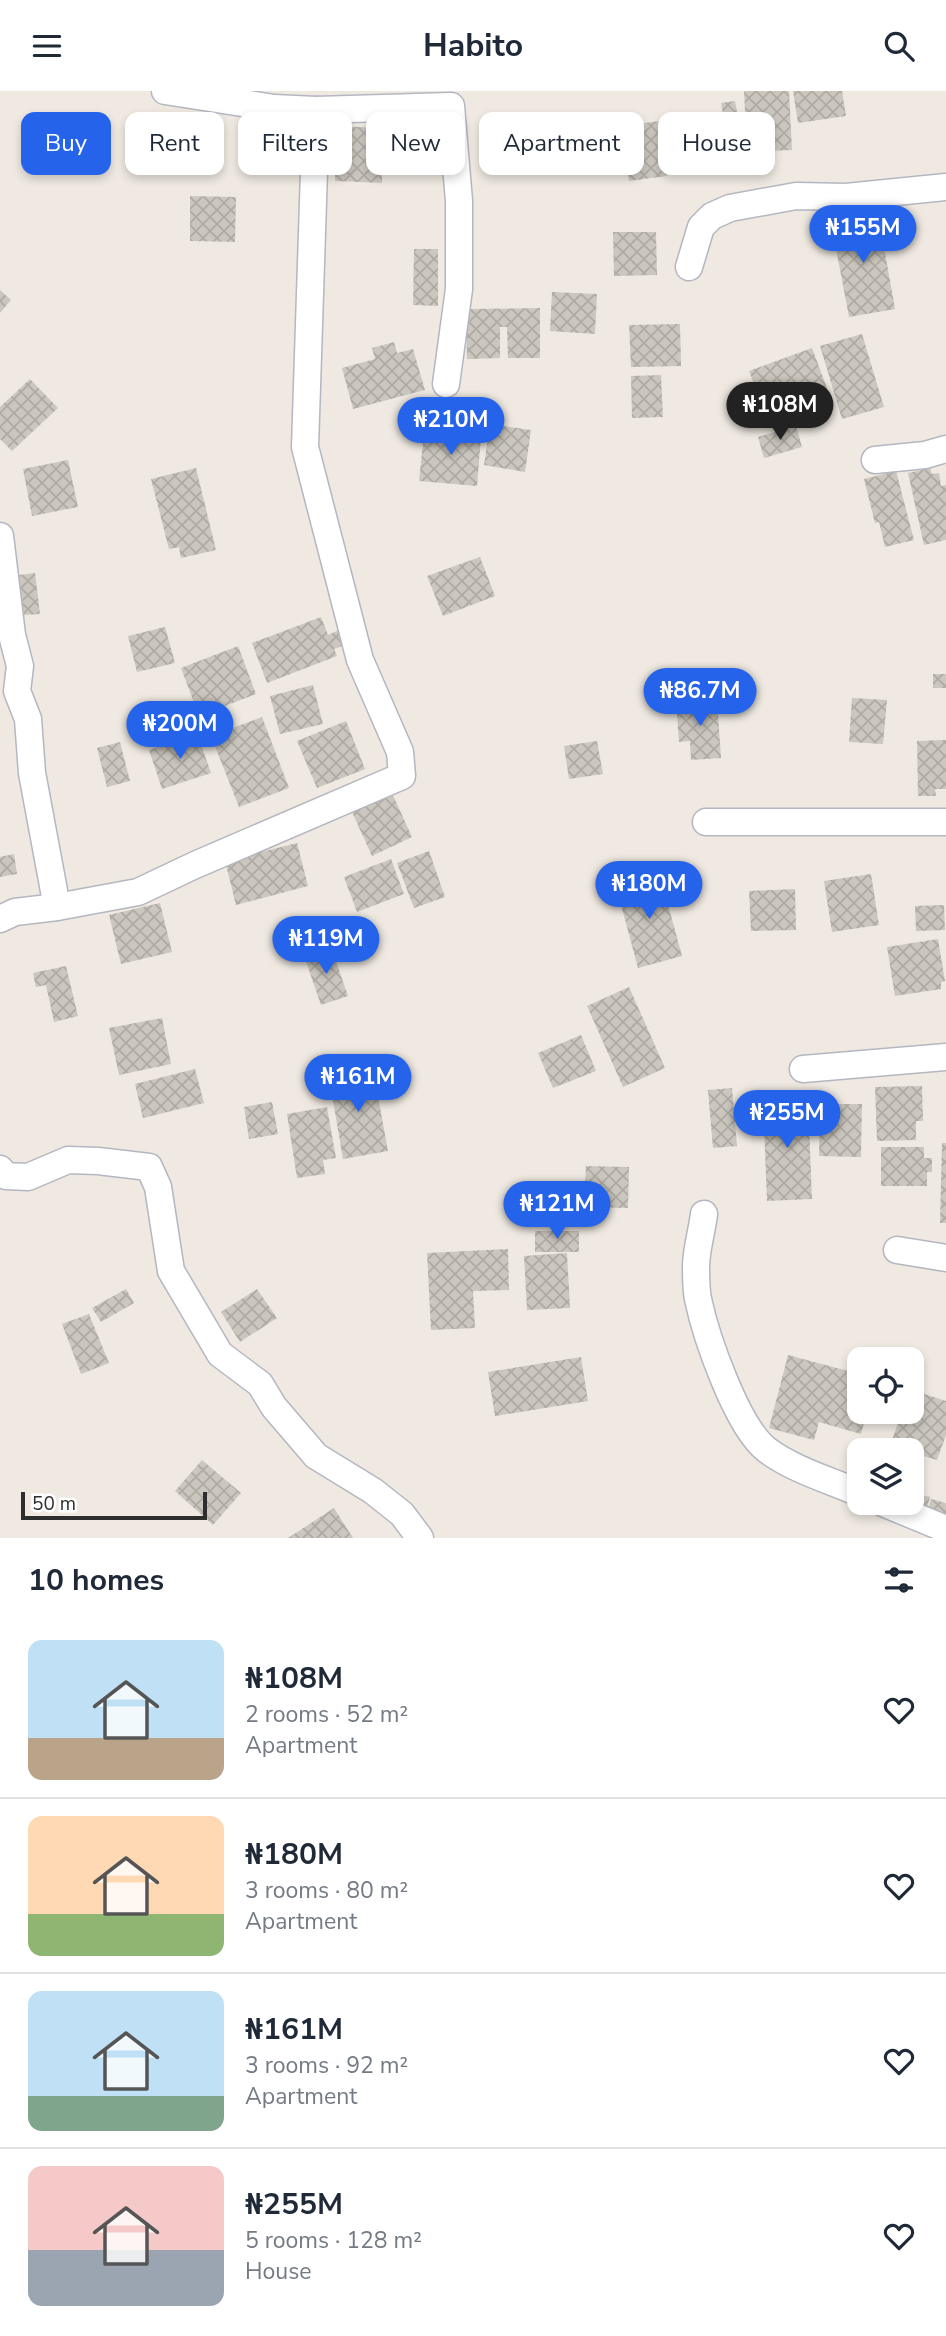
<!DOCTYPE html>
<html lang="en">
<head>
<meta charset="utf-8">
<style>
  body { margin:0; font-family:"Nunito Sans",sans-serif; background:#f2f2f3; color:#1f2937; height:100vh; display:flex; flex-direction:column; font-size:26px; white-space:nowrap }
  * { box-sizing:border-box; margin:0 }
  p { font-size:23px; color:#747a83 }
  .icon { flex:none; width:38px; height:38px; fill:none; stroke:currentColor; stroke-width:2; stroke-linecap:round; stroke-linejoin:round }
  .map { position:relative; height:1447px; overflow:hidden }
  .panel { display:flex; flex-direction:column; background:#fff; flex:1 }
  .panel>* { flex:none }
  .guide { position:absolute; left:21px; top:21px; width:905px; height:63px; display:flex; gap:14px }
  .controls { position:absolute; left:847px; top:1256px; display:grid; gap:14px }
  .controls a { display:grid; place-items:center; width:77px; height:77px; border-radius:14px; background:#fff; box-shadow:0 4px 10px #0003; font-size:35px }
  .scale { position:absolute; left:21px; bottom:18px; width:186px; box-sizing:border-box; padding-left:7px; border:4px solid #2e2e2e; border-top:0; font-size:19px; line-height:24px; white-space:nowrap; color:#2e2e2e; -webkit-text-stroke:5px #fff; paint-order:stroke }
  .price { position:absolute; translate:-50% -60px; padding:0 16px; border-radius:24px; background:#2563eb; color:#fff; font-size:23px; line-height:46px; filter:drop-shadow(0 2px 4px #0008) }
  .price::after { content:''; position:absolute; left:50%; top:42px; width:21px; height:16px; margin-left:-10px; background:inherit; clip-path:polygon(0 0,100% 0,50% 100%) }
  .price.active { background:#222; color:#fff }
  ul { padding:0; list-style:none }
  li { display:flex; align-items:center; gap:21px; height:175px; padding:0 28px }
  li+li { border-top:2px solid #e0e1e3 }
  li span { display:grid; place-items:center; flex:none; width:196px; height:140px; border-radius:14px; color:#555 }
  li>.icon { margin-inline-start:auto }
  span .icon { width:84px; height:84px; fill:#fffc; stroke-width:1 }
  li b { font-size:30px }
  h2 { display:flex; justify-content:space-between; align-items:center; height:84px; padding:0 28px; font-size:30px }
  .pill { padding:0 24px; border-radius:14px; background:#fff; box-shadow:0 4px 10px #0003; font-size:24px; line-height:63px }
  .pill.active { background:#2563eb; color:#fff }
  header { display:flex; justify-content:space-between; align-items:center; height:91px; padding:0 28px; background:#fff; font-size:32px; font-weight:700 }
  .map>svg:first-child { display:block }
  .building { fill:url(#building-cross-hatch) }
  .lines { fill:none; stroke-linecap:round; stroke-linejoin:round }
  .minor-casing { stroke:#b4b7c1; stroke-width:29 }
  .minor { stroke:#fff; stroke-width:26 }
</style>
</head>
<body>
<header><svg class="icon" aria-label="menu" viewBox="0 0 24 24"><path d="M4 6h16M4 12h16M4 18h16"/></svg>Habito<svg class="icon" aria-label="search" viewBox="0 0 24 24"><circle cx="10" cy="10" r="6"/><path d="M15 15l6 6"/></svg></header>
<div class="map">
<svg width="946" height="1447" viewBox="0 0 946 1447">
  <defs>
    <pattern id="building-cross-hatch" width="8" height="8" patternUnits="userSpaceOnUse" patternTransform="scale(1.75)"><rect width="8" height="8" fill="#cbc7bf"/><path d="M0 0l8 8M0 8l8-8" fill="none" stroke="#afaba4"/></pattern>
  </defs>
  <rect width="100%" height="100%" fill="#efe9e1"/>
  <!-- building -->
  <g class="building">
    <polygon points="744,0 789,0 792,59 747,61"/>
    <polygon points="793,0 842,0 846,25 798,32"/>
    <polygon points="735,10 742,49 728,51 721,12"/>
    <polygon points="659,30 667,85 629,90 622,35"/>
    <polygon points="336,35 383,37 382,92 335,90"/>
    <polygon points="190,105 236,106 235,151 190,150"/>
    <polygon points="878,122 895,218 849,226 831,131"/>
    <polygon points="613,141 656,141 657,184 614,185"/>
    <polygon points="414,158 438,158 438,215 413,214"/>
    <polygon points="0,199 11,209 0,222"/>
    <polygon points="552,201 597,203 595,243 550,240"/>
    <polygon points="540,217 540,267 508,267 507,236 500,236 500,267 467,268 466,218"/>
    <polygon points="680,233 681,275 631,276 629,234"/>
    <polygon points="862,243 884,316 842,328 820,255"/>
    <polygon points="394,251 397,262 413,258 425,299 353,318 342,277 375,268 372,257"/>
    <polygon points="812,257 830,305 768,328 749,280"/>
    <polygon points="661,284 663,326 632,327 631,285"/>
    <polygon points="30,288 58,317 12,360 0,348 0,316"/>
    <polygon points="451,329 464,330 464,343 481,345 477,395 419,390 424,342 450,344"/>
    <polygon points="490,333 531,339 525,381 484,374"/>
    <polygon points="796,335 802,356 764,367 758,346"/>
    <polygon points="68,369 78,416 32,425 23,378"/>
    <polygon points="196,377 216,459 181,467 179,456 169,458 151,388"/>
    <polygon points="930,377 932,383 939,382 941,395 946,394 946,449 924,454 908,382"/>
    <polygon points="896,380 914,449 885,456 879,431 875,432 864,388"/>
    <polygon points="480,466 495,505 443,525 427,485"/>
    <polygon points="35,482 40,523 24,524 19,484"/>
    <polygon points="321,526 328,544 339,539 345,554 334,558 337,565 267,592 252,552"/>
    <polygon points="165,536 175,572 137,581 128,545"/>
    <polygon points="238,555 256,603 199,625 181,577"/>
    <rect x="933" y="583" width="13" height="14"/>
    <polygon points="313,594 323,633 280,643 270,605"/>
    <polygon points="852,607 887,609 883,653 849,651"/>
    <polygon points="717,608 721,667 691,669 690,650 679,651 676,611"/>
    <polygon points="262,626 289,697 239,716 211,645"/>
    <polygon points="346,630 365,678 317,697 297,650"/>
    <polygon points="197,642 211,682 162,698 149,659"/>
    <polygon points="946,649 946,698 935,698 936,705 918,705 917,650"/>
    <polygon points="597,650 603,683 569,688 564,655"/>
    <polygon points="120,651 130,690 107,696 97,657"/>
    <polygon points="392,702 412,746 372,765 352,721"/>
    <polygon points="297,752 308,795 236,814 225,770"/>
    <polygon points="429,760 445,806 414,817 397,772"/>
    <polygon points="14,763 17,783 0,786 0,766"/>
    <polygon points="391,768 404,803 357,821 344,786"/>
    <polygon points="871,783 879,834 832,841 824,790"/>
    <polygon points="660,784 682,865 638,877 616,795"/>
    <polygon points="795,798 796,839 751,840 749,800"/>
    <polygon points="160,812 172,861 121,873 109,824"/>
    <polygon points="944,814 945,839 916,840 915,815"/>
    <polygon points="938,848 945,890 941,891 941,898 895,905 887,856"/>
    <polygon points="331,856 348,905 321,914 304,865"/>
    <polygon points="66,875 78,925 54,931 46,894 36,896 33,882"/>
    <polygon points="629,896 665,977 623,996 587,915"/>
    <polygon points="162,927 171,973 119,984 109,937"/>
    <polygon points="581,944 596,980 553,997 538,962"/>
    <polygon points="195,978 204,1012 143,1027 135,993"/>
    <polygon points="373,978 388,1060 343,1068 329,986"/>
    <polygon points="922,995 923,1030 916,1030 916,1049 877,1050 875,996"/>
    <polygon points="732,997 737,1055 713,1057 708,999"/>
    <polygon points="808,1009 812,1108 767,1110 763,1010"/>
    <polygon points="272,1011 278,1043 249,1048 244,1016"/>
    <polygon points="820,1013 862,1013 861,1066 819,1065"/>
    <polygon points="327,1016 336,1067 323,1069 325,1083 297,1087 287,1023"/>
    <polygon points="942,1052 946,1052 946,1132 940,1132"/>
    <polygon points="881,1056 924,1056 924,1067 932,1067 932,1081 927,1081 927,1095 881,1095"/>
    <polygon points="586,1075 629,1076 628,1117 584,1116"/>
    <rect x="535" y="1140" width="44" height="21"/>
    <polygon points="508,1158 509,1199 473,1200 475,1237 431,1239 427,1162"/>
    <polygon points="567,1162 570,1217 527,1219 524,1165"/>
    <polygon points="126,1198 134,1212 101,1231 92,1217"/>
    <polygon points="257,1198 277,1227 240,1251 221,1221"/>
    <polygon points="89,1223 109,1272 81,1283 62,1233"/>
    <polygon points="788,1264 859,1283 859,1321 867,1321 861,1343 819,1331 814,1349 769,1337"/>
    <polygon points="581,1266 588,1310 495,1325 488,1281"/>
    <polygon points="912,1299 946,1310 946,1344 937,1369 917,1363 916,1367 912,1365 912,1360 902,1360 890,1354 902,1321 912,1321"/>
    <polygon points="202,1369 241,1402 213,1434 175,1400"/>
    <polygon points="917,1403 930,1406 925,1424 912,1421"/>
    <polygon points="931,1408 946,1412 946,1431 926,1426"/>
    <polygon points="334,1417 353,1447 288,1447"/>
  </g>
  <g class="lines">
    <defs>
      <g id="minor">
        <polyline points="165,0 274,17 316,19 451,15 459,110 459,198 446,293"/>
        <polyline points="689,176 701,136 712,125 730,117 796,105 846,106 946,96"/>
        <polyline points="875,369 925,364 946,358"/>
        <polyline points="0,445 12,544 20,575 17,600 28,628 32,682 57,816"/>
        <polyline points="706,731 946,731"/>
        <polyline points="0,828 15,821 57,816 138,801 195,774 402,685 400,661 360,569 305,356 316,19"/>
        <polyline points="803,978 946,966"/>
        <polyline points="0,1078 6,1085 28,1086 68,1069 98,1070 149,1076 158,1096 171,1180 220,1263 260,1293 274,1316 316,1365 373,1400 402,1423 420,1447"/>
        <path d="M704,1123C702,1140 696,1159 696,1176C696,1186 696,1198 698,1208C706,1246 737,1336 767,1359C794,1379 829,1389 859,1402"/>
        <polyline points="897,1159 946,1167"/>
        <polyline points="883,1412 946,1438"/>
      </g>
    </defs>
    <!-- minor casing -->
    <use href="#minor" class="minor-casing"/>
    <!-- minor -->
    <use href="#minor" class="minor"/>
  </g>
</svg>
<div class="controls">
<a><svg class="icon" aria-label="locate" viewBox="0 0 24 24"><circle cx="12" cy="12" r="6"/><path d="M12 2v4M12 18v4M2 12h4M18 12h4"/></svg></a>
<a><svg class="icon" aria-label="layers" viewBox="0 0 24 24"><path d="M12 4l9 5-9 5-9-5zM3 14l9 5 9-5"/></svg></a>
</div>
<div class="scale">50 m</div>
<b class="price" style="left:863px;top:174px">₦155M</b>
<b class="price active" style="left:780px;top:351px">₦108M</b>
<b class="price" style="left:451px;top:366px">₦210M</b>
<b class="price" style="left:700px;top:637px">₦86.7M</b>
<b class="price" style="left:180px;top:670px">₦200M</b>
<b class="price" style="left:649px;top:830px">₦180M</b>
<b class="price" style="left:326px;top:885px">₦119M</b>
<b class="price" style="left:358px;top:1023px">₦161M</b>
<b class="price" style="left:787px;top:1059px">₦255M</b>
<b class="price" style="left:557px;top:1150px">₦121M</b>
<div class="guide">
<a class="pill active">Buy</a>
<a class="pill">Rent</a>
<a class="pill">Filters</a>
<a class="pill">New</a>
<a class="pill">Apartment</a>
<a class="pill">House</a>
</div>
</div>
<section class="panel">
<h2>10 homes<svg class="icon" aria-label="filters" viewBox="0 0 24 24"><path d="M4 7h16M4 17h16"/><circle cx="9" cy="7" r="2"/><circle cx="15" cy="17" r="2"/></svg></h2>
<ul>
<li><span style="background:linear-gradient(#bfe0f5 70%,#b9a48a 0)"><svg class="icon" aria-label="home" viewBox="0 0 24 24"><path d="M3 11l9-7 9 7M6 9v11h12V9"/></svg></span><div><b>₦108M</b><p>2 rooms · 52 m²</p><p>Apartment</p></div><svg class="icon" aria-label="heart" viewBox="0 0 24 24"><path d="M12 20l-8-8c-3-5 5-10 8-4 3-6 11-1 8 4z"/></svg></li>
<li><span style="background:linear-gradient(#ffd9b3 70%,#8fb573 0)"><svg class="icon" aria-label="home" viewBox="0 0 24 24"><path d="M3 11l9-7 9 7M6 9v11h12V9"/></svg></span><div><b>₦180M</b><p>3 rooms · 80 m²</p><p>Apartment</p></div><svg class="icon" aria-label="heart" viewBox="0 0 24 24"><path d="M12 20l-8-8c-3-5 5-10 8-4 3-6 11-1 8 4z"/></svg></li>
<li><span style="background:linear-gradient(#bfe0f5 75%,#7fa58c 0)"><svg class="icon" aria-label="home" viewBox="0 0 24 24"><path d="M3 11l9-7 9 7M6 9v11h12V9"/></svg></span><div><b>₦161M</b><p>3 rooms · 92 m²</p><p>Apartment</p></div><svg class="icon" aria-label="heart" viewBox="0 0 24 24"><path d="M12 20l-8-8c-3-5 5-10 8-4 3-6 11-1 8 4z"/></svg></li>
<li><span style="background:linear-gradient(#f6c9c9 60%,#9aa5b1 0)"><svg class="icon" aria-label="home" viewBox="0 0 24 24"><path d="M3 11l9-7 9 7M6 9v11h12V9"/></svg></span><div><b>₦255M</b><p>5 rooms · 128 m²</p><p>House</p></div><svg class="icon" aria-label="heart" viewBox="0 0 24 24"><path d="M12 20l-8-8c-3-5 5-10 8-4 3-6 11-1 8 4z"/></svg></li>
</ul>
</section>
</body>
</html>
